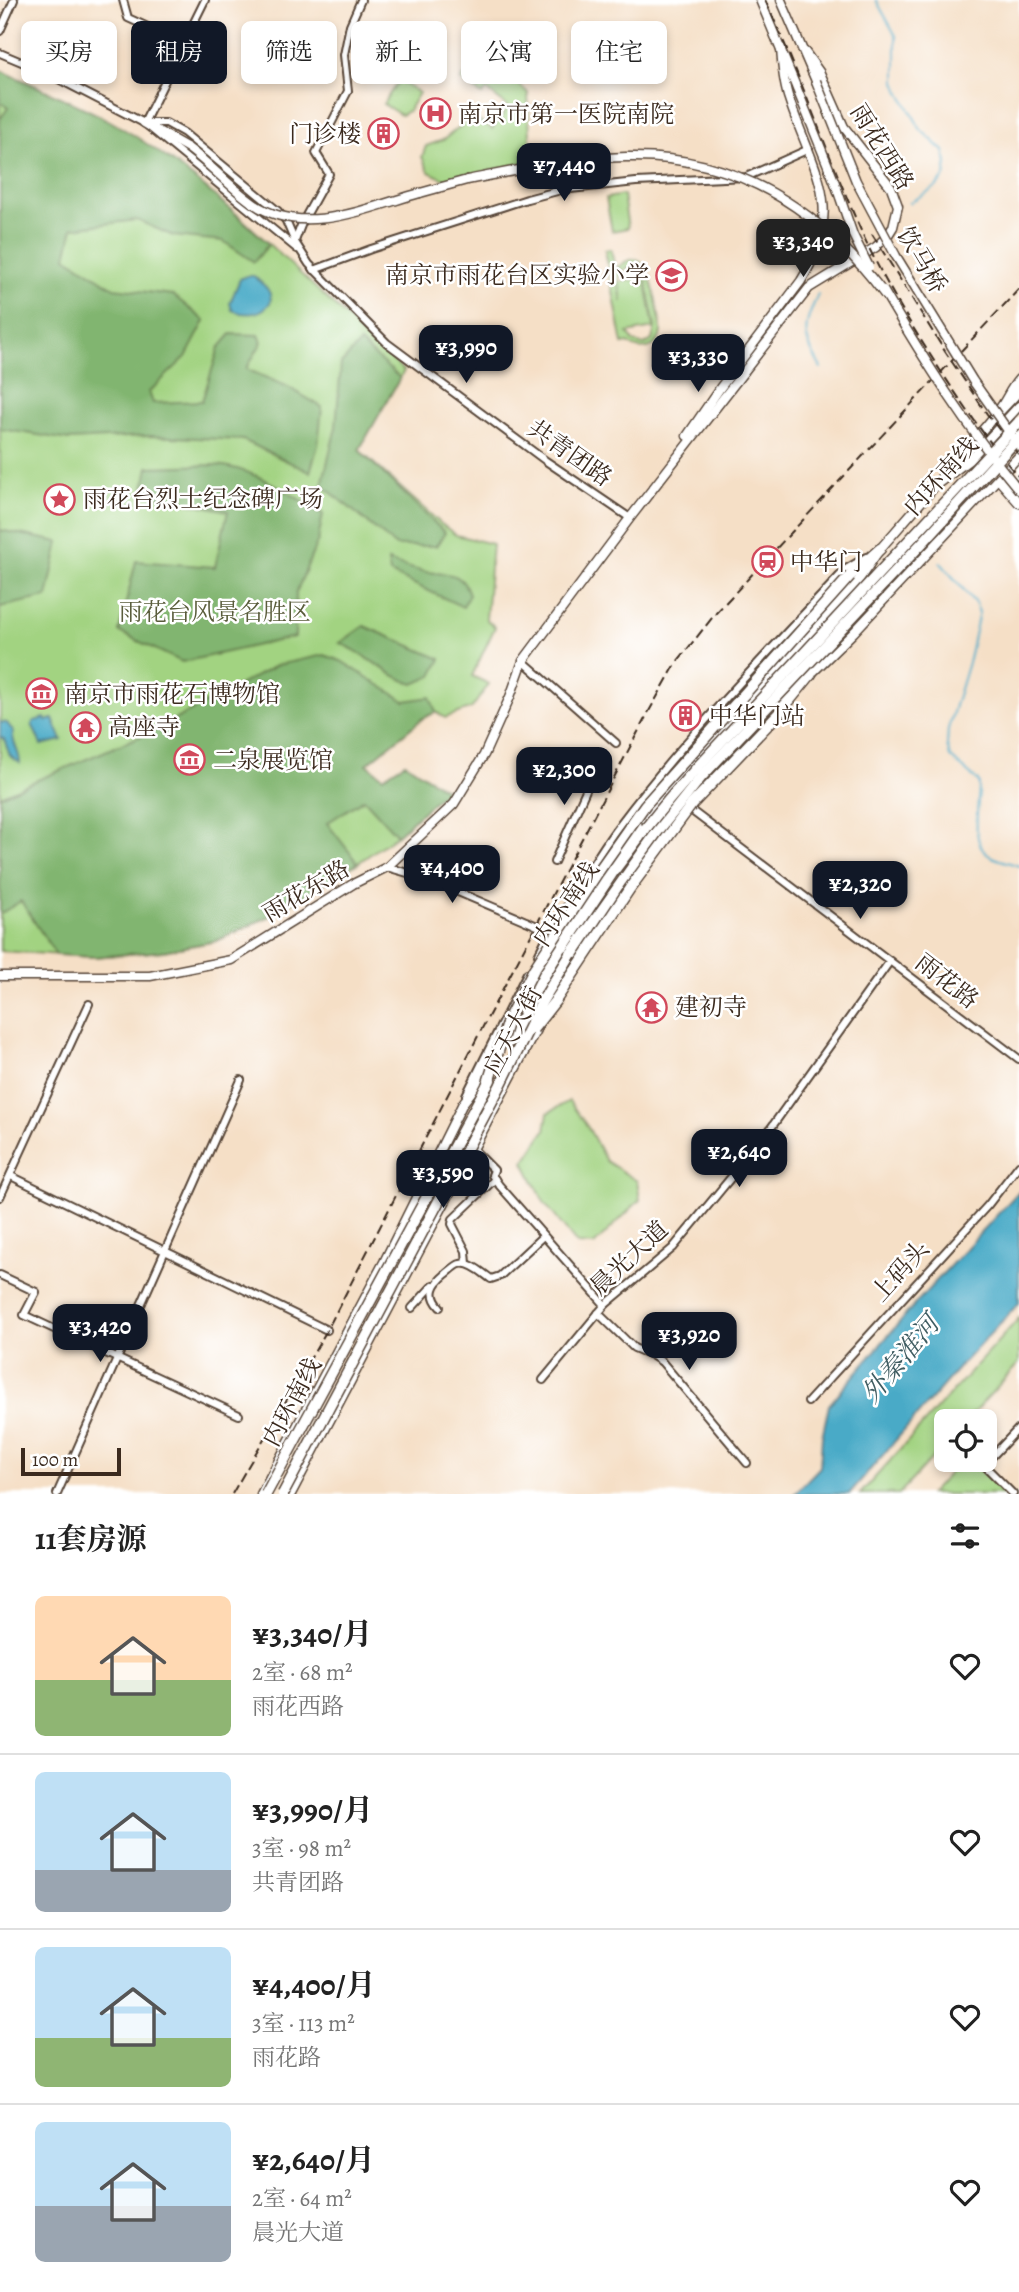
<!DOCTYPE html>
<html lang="zh">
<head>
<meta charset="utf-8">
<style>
  body { margin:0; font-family:Alegreya,"Noto Serif SC",serif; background:#f2f2f2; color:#222; height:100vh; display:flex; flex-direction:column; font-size:26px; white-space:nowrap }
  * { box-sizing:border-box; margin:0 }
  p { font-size:23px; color:#767676 }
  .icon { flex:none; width:38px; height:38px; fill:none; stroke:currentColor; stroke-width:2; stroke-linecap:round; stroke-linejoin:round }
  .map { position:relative; height:1494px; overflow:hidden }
  .sheet { display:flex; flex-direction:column; background:#fff; flex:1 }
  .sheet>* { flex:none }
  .guide { position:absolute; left:21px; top:21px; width:978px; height:63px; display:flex; gap:14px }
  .controls { position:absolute; left:934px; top:1409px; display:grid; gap:14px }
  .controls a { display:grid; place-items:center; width:63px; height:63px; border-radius:10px; background:#fff; box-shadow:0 4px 10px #0003; font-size:35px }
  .scale { position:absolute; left:21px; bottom:18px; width:100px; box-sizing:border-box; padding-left:7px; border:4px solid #3b2a1e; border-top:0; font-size:19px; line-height:24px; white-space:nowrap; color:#3b2a1e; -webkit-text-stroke:5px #fff; paint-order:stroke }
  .price { position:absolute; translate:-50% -60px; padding:0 16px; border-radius:14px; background:#111827; color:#fff; font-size:23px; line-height:46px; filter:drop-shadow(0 2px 4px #0008) }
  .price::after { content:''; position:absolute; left:50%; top:42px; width:21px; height:16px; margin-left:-10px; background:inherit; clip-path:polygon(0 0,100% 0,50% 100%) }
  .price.active { background:#222; color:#fff }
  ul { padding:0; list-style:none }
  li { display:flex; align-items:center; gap:21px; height:175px; padding:0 35px }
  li+li { border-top:2px solid #e0e0e0 }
  li span { display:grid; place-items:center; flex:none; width:196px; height:140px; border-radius:10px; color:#555 }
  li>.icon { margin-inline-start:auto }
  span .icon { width:84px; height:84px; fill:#fffc; stroke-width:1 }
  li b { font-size:30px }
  h2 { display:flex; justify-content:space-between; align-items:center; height:84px; padding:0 35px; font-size:30px }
  .tag { padding:0 24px; border-radius:10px; background:#fff; box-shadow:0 4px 10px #0003; font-size:24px; line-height:63px }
  .tag.active { background:#111827; color:#fff }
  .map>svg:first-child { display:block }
  .green { fill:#a2d381; stroke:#6e7e50; stroke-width:2; fill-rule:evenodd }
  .forest { fill:#81b56f; stroke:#5e7046; stroke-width:2 }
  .water { fill:#48aac7; stroke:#426a72; stroke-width:2 }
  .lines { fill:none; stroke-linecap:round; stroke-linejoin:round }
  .stream { stroke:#48aac7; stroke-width:2 }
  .minor-casing { stroke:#574537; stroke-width:10 }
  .major-casing { stroke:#574537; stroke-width:11 }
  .highway-casing { stroke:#574537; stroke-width:13 }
  .minor { stroke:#fff; stroke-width:6 }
  .major { stroke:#fff; stroke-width:8 }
  .highway { stroke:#fff; stroke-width:10 }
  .rail { stroke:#3b2a1e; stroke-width:2; stroke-dasharray:10 5; stroke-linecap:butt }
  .minor-bridge-casing { stroke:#574537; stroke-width:10; stroke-linecap:butt }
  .major-bridge-casing { stroke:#574537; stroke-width:11; stroke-linecap:butt }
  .highway-bridge-casing { stroke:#574537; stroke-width:13; stroke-linecap:butt }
  .minor-bridge { stroke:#fff; stroke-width:6 }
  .major-bridge { stroke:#fff; stroke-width:8 }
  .highway-bridge { stroke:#fff; stroke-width:10 }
  .labels { text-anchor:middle; stroke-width:5; stroke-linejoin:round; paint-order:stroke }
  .poi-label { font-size:24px; fill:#3b2a1e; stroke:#fff; text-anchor:start }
  .street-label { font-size:24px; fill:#3b2a1e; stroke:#fff }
  .park-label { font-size:24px; fill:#5a5d3c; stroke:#fff }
  .water-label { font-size:26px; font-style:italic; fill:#405d62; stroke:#fff }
</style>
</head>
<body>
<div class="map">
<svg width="1019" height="1494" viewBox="0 0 1019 1494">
  <rect width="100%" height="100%" fill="#fff"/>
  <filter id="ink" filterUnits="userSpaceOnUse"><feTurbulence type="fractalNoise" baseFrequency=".0143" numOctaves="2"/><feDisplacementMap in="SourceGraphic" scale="14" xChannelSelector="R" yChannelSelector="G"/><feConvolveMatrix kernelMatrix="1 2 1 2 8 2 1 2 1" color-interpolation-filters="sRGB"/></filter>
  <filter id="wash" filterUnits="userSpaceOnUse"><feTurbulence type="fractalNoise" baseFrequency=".00686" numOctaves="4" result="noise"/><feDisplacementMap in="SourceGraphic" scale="28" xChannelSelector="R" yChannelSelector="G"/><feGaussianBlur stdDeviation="1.57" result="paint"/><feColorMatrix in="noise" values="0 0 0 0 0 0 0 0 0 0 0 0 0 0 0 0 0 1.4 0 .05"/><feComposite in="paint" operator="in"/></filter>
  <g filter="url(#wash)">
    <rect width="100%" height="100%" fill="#f5dfc6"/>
    <!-- green -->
    <g class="green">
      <polygon points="492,60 528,93 531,161 448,181 429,172 422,157 426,146 443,140 472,117 492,129 508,107 487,90 482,95 461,80 473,65"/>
      <polygon points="0,70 116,125 172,162 239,216 404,371 359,450 440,523 456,535 492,544 486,619 495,627 472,676 489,684 472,708 445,718 436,712 423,718 367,764 383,777 405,763 446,790 397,835 358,863 272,915 216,941 163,951 94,957 0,951"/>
      <polygon points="399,80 419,93 408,111 401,115 383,104"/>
      <polygon points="623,195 628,228 612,231 606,198"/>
      <path d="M611,249L615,270C645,239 653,284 657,306C658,314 662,324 661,332C659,350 639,353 628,343L623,344L605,250ZM632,266L640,268L645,273L655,327L652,340L644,345L634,342L628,333L654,328L645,277L619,282L622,302L618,280L621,271Z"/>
      <polygon points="569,1101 589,1129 606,1161 637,1181 640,1200 594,1245 577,1244 544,1202 524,1162 545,1130 548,1113"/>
      <polygon points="1019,1318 1019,1363 966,1421 947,1421 947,1442 899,1494 860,1494"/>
      <polygon points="961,1460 971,1460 1004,1494 930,1494"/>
    </g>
    <!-- forest -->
    <g class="forest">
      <path d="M0,70C39,88 80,104 117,125C172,157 222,201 269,244L254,262L223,241L173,236L137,220L73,228L66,257L114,288L173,295L205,321L186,357L149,392L153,403L202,401L219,348L231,334L259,335L262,342L246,369L286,386L322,407L318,445L310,472L243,440L147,436L69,440L0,429V119L8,108L0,102Z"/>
      <polygon points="360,343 400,378 359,450 445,533 436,546 396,546 322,485 336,427 341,364"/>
      <path d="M214,465C253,467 290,494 323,514L318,540L296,593L295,637L182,662L119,632L136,561L215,567L228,511L143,493L148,467Z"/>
      <polygon points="0,530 59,542 47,597 0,607"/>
      <path d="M388,561C400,565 414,570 427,572C448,575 461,570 469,594L463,607L390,573Z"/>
      <path d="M364,626L441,659L432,676L414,684C387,676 367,654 340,643Z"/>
      <polygon points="324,655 341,661 405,701 430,697 436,712 423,718 367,764 383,777 405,763 446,790 397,835 364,799 327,823 358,863 272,915 216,941 163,951 94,957 56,955 21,901 0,914 0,796 157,729 277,665"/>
    </g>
    <!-- water -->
    <g class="water">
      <path d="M246,276H254C262,284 274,291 270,303C261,315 245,316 232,310L230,303L240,279Z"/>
      <polygon points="45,718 46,721 53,719 62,740 41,745 32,724 34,721"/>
      <path d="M0,722L7,723L13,731C11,742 20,751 20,763L10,756L4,739L0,737Z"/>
      <polygon points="1019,1191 1019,1303 962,1364 849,1494 794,1494 820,1467 822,1437 829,1405 915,1304"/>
    </g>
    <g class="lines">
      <!-- stream -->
      <g class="stream">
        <polyline points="876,0 896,36 896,82 900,92 921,130 944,151 947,163 945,176 936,187 909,203"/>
        <path d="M818,294C802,331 802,334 821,368"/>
        <path d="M940,562L975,603L979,612L969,659L948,729L947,745L950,757L979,782C980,802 969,839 987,854C994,860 1010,862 1019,866"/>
      </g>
    </g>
  </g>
  <g filter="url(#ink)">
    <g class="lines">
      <defs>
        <g id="minor">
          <polyline points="123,0 128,18 183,43"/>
          <polyline points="0,31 14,0"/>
          <polyline points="0,53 43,71 144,123 297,249"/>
          <polyline points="144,123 205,0"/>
          <polyline points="146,123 166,123 184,133 278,211 286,221 295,242 309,264 387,343 546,461 630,518"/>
          <polyline points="295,241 302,223 329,174 316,153 348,91 344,55 350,25 361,0"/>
          <polyline points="314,270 371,249 527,199 561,190 636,182 746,177 809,149"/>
          <polyline points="523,661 616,743"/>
          <polyline points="688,808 1019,1059"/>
          <polyline points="554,862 598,763"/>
          <polyline points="387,867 425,878 526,921"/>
          <path d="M538,955L547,937L544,929L554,924L559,918C580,887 597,854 620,824C688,734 769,652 846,569L866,557"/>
          <polyline points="466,1095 527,973"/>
          <polyline points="473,1149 494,1170 492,1175 499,1185 605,1305"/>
          <polyline points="11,1176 327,1330"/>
          <polyline points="0,1197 89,1004"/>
          <polyline points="467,1264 466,1251 452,1224 453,1219 495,1179"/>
          <polyline points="0,1275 36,1292 24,1315 239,1415"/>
          <path d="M440,1307C428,1294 434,1284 446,1274C450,1271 456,1265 460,1264C470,1261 484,1274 491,1279L500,1276L543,1236"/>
          <polyline points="412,1308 433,1285"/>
          <polyline points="598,1313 634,1348 653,1356 662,1362 747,1463"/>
          <polyline points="543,1380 605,1305 673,1248 766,1135 890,961"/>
          <polyline points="808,1402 988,1205 1019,1165"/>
          <polyline points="57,1494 241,1080"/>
          <polyline points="1013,1494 984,1465 1019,1428"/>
        </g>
        <g id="major">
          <polyline points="760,0 797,89"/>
          <polyline points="781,0 816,81"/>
          <polyline points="144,123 188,148"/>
          <polyline points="420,193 467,180"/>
          <path d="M687,436L720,388L801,281C848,205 811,169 788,96C783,80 782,64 781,48"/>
          <path d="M941,478C958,454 981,435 998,411C1006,401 1010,389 1019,379"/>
          <polyline points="998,479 1019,503"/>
          <polyline points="808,677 853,633 1019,456"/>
          <polyline points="706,783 786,698"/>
          <polyline points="666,831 687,802"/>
          <polyline points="0,976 150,976 231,960 353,884 387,867 454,804 484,755 510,697 523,661 630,518 809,288 876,247 888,235 893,227 898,206 891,187 844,127 820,73 805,52"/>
          <polyline points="555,993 624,887 646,859"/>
          <polyline points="518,1010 561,938 647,811 858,581 880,549 936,485 969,460 1019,406"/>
          <polyline points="261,1494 384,1262 463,1103 476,1086 495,1052"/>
          <polyline points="291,1494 538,1026"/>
        </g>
        <g id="highway">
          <polyline points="999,411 1019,390"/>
          <polyline points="850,576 880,549"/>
          <polyline points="780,712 811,674"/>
          <polyline points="571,954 658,831"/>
          <polyline points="509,1042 548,970 613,872 646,828"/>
        </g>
      </defs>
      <!-- minor casing -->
      <use href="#minor" class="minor-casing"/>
      <!-- major casing -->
      <use href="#major" class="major-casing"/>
      <!-- highway casing -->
      <use href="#highway" class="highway-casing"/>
      <!-- minor -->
      <use href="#minor" class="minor"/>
      <!-- major -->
      <use href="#major" class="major"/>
      <!-- highway -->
      <use href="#highway" class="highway"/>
      <!-- rail -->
      <g class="rail">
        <path d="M765,0C800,74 826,151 859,226C881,277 910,324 940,370C965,407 989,444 1019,477"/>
        <polyline points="872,234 946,353 987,414 1019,455"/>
        <polyline points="232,1494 327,1330 478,1036 648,713 677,662 716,613 1019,289"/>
      </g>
      <defs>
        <polyline id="minor-bridge" points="526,921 544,929"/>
        <g id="major-bridge">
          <polyline points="816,81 856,181 896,256 973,381 1019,446"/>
          <polyline points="797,89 835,183 853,235 869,267"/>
          <path d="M188,148C211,165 231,188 254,204C304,238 369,207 420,193"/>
          <path d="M467,180C519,170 573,158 626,157C736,154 821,210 885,295"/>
          <path d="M883,290C924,360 967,428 1019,490"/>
        </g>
        <g id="highway-bridge">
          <path d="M646,828C693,768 747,715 799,659C873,580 946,501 1019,422"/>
          <polyline points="658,831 702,776 925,540 1019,437"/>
          <polyline points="533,1029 555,1001 630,888 692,804 780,712"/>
          <polyline points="487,1086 508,1020 534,969 598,872 645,805 850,576"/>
          <polyline points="266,1494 490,1080"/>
          <polyline points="283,1494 500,1086 541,1003 571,954"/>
        </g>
      </defs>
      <!-- minor-bridge casing -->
      <use href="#minor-bridge" class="minor-bridge-casing"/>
      <!-- major-bridge casing -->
      <use href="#major-bridge" class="major-bridge-casing"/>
      <!-- highway-bridge casing -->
      <use href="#highway-bridge" class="highway-bridge-casing"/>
      <!-- minor-bridge -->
      <use href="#minor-bridge" class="minor-bridge"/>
      <!-- major-bridge -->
      <use href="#major-bridge" class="major-bridge"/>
      <!-- highway-bridge -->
      <use href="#highway-bridge" class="highway-bridge"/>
    </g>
  </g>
  <!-- icons -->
  <defs>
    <symbol id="hospital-ring" viewBox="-11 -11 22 22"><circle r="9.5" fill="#fff" stroke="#d1495b" stroke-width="1.5"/><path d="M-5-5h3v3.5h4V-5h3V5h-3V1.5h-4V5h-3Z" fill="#d1495b"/></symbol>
    <symbol id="building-ring" viewBox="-11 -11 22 22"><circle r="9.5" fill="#fff" stroke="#d1495b" stroke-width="1.5"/><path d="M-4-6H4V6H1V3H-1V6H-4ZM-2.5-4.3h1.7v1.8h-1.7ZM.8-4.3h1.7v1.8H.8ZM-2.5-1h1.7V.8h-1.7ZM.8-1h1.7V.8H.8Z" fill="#d1495b"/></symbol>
    <symbol id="school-ring" viewBox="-11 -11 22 22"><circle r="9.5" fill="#fff" stroke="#d1495b" stroke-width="1.5"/><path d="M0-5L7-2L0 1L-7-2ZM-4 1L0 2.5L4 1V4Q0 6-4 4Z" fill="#d1495b"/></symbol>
    <symbol id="sight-ring" viewBox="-11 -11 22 22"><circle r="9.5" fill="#fff" stroke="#d1495b" stroke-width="1.5"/><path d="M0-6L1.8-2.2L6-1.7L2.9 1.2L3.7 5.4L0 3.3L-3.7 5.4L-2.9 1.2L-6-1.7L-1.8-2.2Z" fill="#d1495b"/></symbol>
    <symbol id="station-ring" viewBox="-11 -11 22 22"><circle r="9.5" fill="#fff" stroke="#d1495b" stroke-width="1.5"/><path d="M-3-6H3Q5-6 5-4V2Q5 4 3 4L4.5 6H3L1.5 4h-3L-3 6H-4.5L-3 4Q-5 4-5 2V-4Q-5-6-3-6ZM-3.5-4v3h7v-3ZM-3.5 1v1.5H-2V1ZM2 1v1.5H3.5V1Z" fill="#d1495b"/></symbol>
    <symbol id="museum-ring" viewBox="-11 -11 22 22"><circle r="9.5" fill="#fff" stroke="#d1495b" stroke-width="1.5"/><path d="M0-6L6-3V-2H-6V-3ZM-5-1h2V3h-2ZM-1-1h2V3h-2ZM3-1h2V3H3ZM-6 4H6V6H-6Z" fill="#d1495b"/></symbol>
    <symbol id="temple-ring" viewBox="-11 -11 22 22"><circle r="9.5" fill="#fff" stroke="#d1495b" stroke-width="1.5"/><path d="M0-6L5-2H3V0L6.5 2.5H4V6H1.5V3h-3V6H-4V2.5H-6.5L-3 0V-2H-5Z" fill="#d1495b"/></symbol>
  </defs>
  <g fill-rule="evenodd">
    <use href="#hospital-ring" x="418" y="96" width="35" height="35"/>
    <use href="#building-ring" x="366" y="116" width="35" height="35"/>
    <use href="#school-ring" x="654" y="258" width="35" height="35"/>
    <use href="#sight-ring" x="42" y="482" width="35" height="35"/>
    <use href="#station-ring" x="750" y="544" width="35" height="35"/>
    <use href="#museum-ring" x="24" y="676" width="35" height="35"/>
    <use href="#building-ring" x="668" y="698" width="35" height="35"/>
    <use href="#temple-ring" x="68" y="710" width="35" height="35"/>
    <use href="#museum-ring" x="172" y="742" width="35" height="35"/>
    <use href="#temple-ring" x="634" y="990" width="35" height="35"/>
  </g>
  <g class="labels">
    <!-- poi labels -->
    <g class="poi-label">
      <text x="458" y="122">南京市第一医院南院</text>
      <text x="361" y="142" text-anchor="end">门诊楼</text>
      <text x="649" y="283" text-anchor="end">南京市雨花台区实验小学</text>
      <text x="83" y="507">雨花台烈士纪念碑广场</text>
      <text x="790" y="570">中华门</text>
      <text x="64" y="702">南京市雨花石博物馆</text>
      <text x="709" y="724">中华门站</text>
      <text x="108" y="735">高座寺</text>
      <text x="213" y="768">二泉展览馆</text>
      <text x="675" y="1015">建初寺</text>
    </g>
    <!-- street labels -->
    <g class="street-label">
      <text transform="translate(882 147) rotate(58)" y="8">雨花西路</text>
      <text transform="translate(922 260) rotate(59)" y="8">饮马桥</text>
      <text transform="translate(570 453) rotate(35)" y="8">共青团路</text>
      <text transform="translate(941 476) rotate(-48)" y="8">内环南线</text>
      <text transform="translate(306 891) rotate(-31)" y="8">雨花东路</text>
      <text transform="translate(566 904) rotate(-56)" y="8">内环南线</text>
      <text transform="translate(947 981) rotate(38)" y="8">雨花路</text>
      <text transform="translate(513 1031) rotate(-62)" y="8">应天大街</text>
      <text transform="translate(629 1258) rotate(-43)" y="8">晨光大道</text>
      <text transform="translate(900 1271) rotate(-48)" y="8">上码头</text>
      <text transform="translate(292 1402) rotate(-62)" y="8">内环南线</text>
    </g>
    <!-- park labels -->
    <g class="park-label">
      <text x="215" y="620">雨花台风景名胜区</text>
    </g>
    <!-- water labels -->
    <g class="water-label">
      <text transform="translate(900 1359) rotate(-50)" y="9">外秦淮河</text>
    </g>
  </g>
</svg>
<div class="controls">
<a><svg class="icon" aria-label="locate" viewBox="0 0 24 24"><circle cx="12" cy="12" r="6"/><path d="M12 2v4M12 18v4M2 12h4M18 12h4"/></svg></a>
</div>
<div class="scale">100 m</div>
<b class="price" style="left:564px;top:203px">¥7,440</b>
<b class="price active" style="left:803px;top:279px">¥3,340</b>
<b class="price" style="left:466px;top:385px">¥3,990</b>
<b class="price" style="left:698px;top:394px">¥3,330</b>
<b class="price" style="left:564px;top:807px">¥2,300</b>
<b class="price" style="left:452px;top:905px">¥4,400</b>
<b class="price" style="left:860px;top:921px">¥2,320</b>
<b class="price" style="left:739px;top:1189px">¥2,640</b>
<b class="price" style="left:443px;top:1210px">¥3,590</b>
<b class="price" style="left:100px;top:1364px">¥3,420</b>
<b class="price" style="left:689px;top:1372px">¥3,920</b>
<div class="guide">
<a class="tag">买房</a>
<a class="tag active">租房</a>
<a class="tag">筛选</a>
<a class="tag">新上</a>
<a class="tag">公寓</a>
<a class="tag">住宅</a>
</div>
</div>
<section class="sheet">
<h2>11套房源<svg class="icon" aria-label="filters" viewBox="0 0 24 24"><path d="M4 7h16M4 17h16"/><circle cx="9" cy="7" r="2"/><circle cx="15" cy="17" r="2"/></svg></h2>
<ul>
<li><span style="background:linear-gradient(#ffd9b3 60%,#8fb573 0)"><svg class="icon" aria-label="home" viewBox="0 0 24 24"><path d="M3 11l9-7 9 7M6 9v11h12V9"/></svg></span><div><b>¥3,340/月</b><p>2室 · 68 m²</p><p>雨花西路</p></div><svg class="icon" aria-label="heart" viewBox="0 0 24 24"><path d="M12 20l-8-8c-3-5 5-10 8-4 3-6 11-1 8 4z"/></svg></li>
<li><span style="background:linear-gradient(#bfe0f5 70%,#9aa5b1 0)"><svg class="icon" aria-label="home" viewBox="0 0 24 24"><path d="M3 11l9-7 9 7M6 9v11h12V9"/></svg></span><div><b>¥3,990/月</b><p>3室 · 98 m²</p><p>共青团路</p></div><svg class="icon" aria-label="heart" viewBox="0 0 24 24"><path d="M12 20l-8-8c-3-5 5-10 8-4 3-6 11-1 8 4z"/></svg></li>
<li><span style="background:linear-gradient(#bfe0f5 65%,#8fb573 0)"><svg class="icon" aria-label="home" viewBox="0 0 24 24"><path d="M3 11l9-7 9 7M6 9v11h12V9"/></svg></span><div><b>¥4,400/月</b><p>3室 · 113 m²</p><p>雨花路</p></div><svg class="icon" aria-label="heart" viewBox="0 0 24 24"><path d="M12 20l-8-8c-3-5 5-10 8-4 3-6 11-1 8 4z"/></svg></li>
<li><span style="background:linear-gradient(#bfe0f5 60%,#9aa5b1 0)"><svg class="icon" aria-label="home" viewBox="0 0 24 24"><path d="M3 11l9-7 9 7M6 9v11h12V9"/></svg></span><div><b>¥2,640/月</b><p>2室 · 64 m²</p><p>晨光大道</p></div><svg class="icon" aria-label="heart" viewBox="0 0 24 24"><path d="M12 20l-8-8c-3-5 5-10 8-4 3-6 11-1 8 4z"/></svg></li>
</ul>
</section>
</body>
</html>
